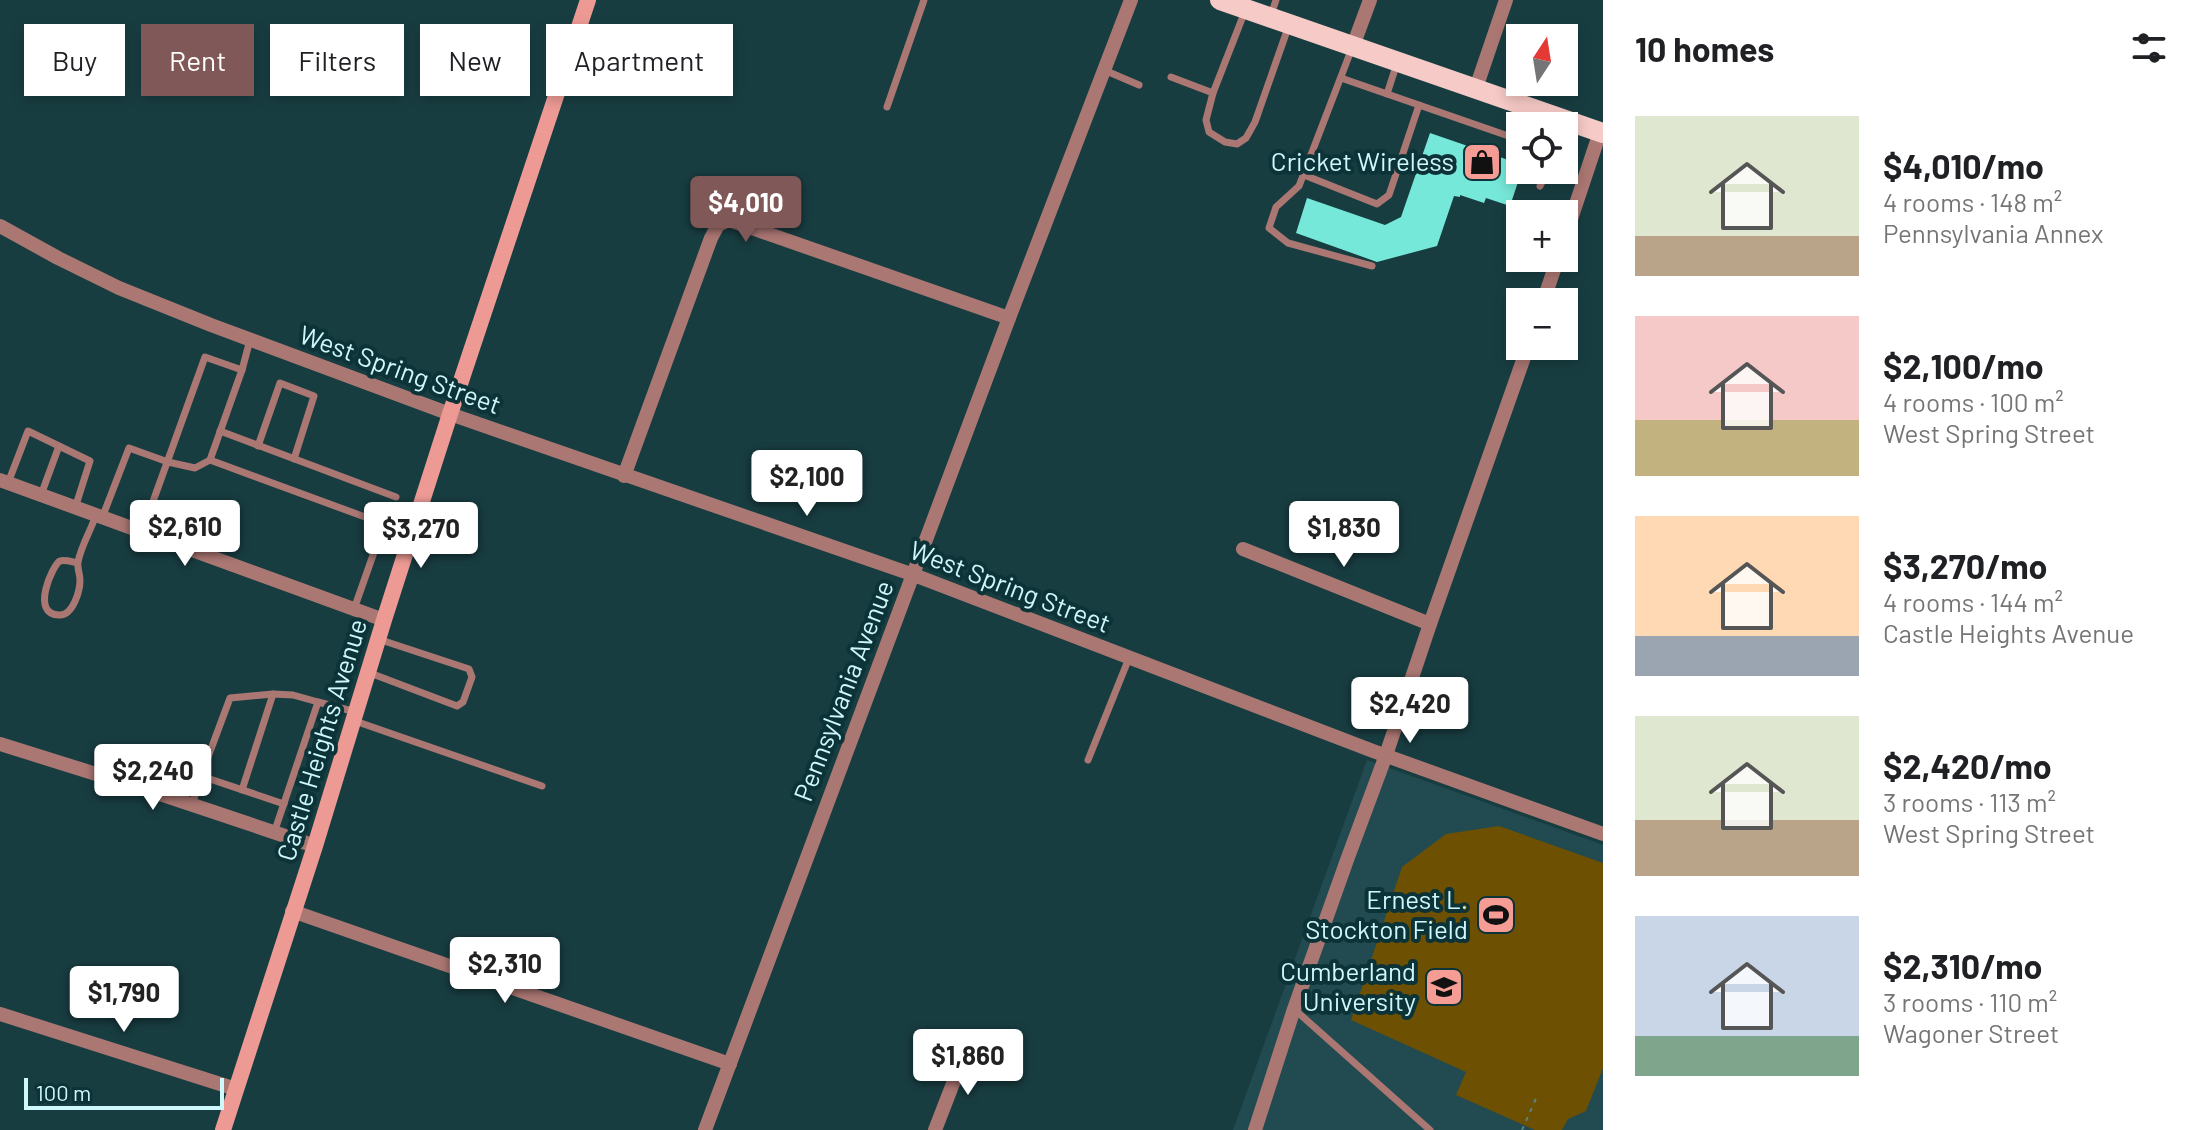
<!DOCTYPE html>
<html lang="en">
<head>
<meta charset="utf-8">
<style>
  body { margin:0; font-family:Barlow,sans-serif; background:#f2f2f2; color:#202124; height:100vh; display:flex; flex-direction:column; font-size:30px; white-space:nowrap }
  * { box-sizing:border-box; margin:0 }
  p { font-size:26px; color:#757577 }
  .icon { flex:none; width:44px; height:44px; fill:none; stroke:currentColor; stroke-width:2; stroke-linecap:round; stroke-linejoin:round }
  .map { position:relative; flex:1; overflow:hidden }
  .side { display:flex; flex-direction:column; background:#fff; width:600px }
  .side>* { flex:none }
  .top-card { position:absolute; left:24px; top:24px; width:760px; height:72px; display:flex; gap:16px }
  .needle { width:52px; rotate:12deg }
  .tools { position:absolute; left:1506px; top:24px; display:grid; gap:16px }
  .tools a { display:grid; place-items:center; width:72px; height:72px; border-radius:0px; background:#fff; box-shadow:0 4px 12px #0003; font-size:40px }
  .scale { position:absolute; left:24px; bottom:20px; width:200px; box-sizing:border-box; padding-left:8px; border:4px solid #cff8fc; border-top:0; font-size:22px; line-height:28px; white-space:nowrap; color:#cff8fc; -webkit-text-stroke:6px #0c3337; paint-order:stroke }
  .price { position:absolute; translate:-50% -68px; padding:0 18px; border-radius:8px; background:#fff; color:#222; font-size:26px; line-height:52px; filter:drop-shadow(0 2px 4px #0008) }
  .price::after { content:''; position:absolute; left:50%; top:48px; width:24px; height:18px; margin-left:-12px; background:inherit; clip-path:polygon(0 0,100% 0,50% 100%) }
  .price.selected { background:#805857; color:#fff }
  ul { padding:0; list-style:none }
  li { display:flex; align-items:center; gap:24px; height:200px; padding:0 32px }
  li span { display:grid; place-items:center; flex:none; width:224px; height:160px; border-radius:0px; color:#555 }
  li>.icon { margin-inline-start:auto }
  span .icon { width:96px; height:96px; fill:#fffc; stroke-width:1 }
  li b { font-size:34px }
  h2 { display:flex; justify-content:space-between; align-items:center; height:96px; padding:0 32px; font-size:34px }
  .pill { padding:0 28px; border-radius:0px; background:#fff; box-shadow:0 4px 12px #0003; font-size:28px; line-height:72px }
  .pill.selected { background:#805857; color:#fff }
  main { display:flex; flex:1; min-height:0 }
  .map>svg:first-child { display:block }
  .built { fill:#214b50 }
  .green { fill:#6d5002 }
  .building { fill:#76e8d9 }
  .lines { fill:none; stroke-linecap:round; stroke-linejoin:round }
  .path { stroke:#5d8387; stroke-width:2; stroke-dasharray:4 6; stroke-linecap:butt }
  .lane { stroke:#ab7773; stroke-width:7 }
  .street { stroke:#ab7773; stroke-width:14 }
  .secondary { stroke:#ed9a94; stroke-width:16 }
  .primary { stroke:#f6cac6; stroke-width:20 }
  .labels { text-anchor:middle; stroke-width:8; stroke-linejoin:round; paint-order:stroke }
  .poi-label { font-size:26px; fill:#cff8fc; stroke:#0c3337; text-anchor:end }
  .street-label { font-size:26px; fill:#cff8fc; stroke:#0c3337 }
</style>
</head>
<body>
<main>
<div class="map">
<svg width="1603" height="1130" viewBox="0 0 1603 1130">
  <rect width="100%" height="100%" fill="#183d41"/>
  <!-- built -->
  <polygon class="built" points="1367,760 1603,845 1603,1130 1233,1130"/>
  <!-- green -->
  <polygon class="green" points="1499,826 1603,863 1603,1068 1586,1111 1568,1119 1562,1130 1535,1130 1456,1095 1466,1072 1351,1020 1402,867 1446,834"/>
  <!-- building -->
  <polygon class="building" points="1430,133 1520,164 1520,176 1510,206 1486,198 1484,203 1460,195 1460,197 1454,196 1437,246 1377,262 1296,233 1307,198 1385,225 1401,217"/>
  <g class="lines">
    <!-- path -->
    <polyline class="path" points="1522,1130 1538,1094"/>
    <!-- lane -->
    <g class="lane">
      <polyline points="1245,11 1213,93 1206,120 1209,132 1225,142 1237,144 1246,138 1255,122 1289,25"/>
      <polyline points="1271,15 1276,0"/>
      <polyline points="1352,48 1299,186 1276,207 1269,228 1288,243 1372,266"/>
      <polyline points="1104,70 1139,85"/>
      <polyline points="1171,77 1213,93"/>
      <polyline points="1341,78 1520,140"/>
      <polyline points="1387,94 1397,63"/>
      <polyline points="887,107 924,0"/>
      <polyline points="1524,126 1530,109"/>
      <polyline points="1304,175 1377,204 1389,195 1419,105"/>
      <polyline points="1540,186 1548,170"/>
      <polyline points="242,370 250,340"/>
      <polyline points="220,431 396,497"/>
      <polyline points="258,446 280,383 314,396 294,459"/>
      <polyline points="210,460 384,524 354,609"/>
      <polyline points="8,483 28,431 90,461 75,508"/>
      <polyline points="41,495 59,446"/>
      <polyline points="102,518 129,448 168,462 195,468 210,460 242,370 205,357 142,532"/>
      <polyline points="384,524 412,533"/>
      <path d="M78,563C72,562 65,559 60,561C53,564 29,616 60,615C73,615 80,591 80,580C80,574 77,568 78,562C81,546 91,530 96,515"/>
      <polyline points="370,673 457,706 463,702 472,677 469,669 378,639"/>
      <polyline points="355,721 542,786"/>
      <polyline points="1088,760 1129,658"/>
      <polyline points="201,776 230,698 273,694 293,695 318,702"/>
      <polyline points="242,790 273,694"/>
      <polyline points="192,805 201,776 284,804"/>
      <polyline points="274,833 318,702 356,712"/>
      <polyline points="1294,1009 1430,1130"/>
    </g>
    <!-- street -->
    <g class="street">
      <polyline points="1353,46 1370,0"/>
      <polyline points="1476,88 1506,0"/>
      <polyline points="0,226 58,258 119,288 211,325 450,414 914,575 1373,751 1603,834"/>
      <polyline points="1564,240 1600,132"/>
      <polyline points="1543,302 1558,258"/>
      <polyline points="624,476 711,238 718,225 729,220 1009,318"/>
      <polyline points="0,480 384,620"/>
      <polyline points="1243,549 1430,624"/>
      <polyline points="0,744 157,793 315,846"/>
      <polyline points="292,911 730,1064"/>
      <polyline points="0,1014 236,1089"/>
      <polyline points="705,1130 1009,318 1131,0"/>
      <polyline points="935,1130 966,1050"/>
      <polyline points="1255,1130 1294,1009 1347,860 1386,755 1430,624 1528,346"/>
    </g>
    <!-- secondary -->
    <polyline class="secondary" points="223,1130 315,846 384,620 450,414 588,0"/>
    <!-- primary -->
    <polyline class="primary" points="1220,0 1603,133"/>
  </g>
  <!-- icons -->
  <defs>
    <symbol id="shop-square" viewBox="-11 -11 22 22"><rect x="-9" y="-9" width="18" height="18" rx="4" fill="#f59c95" stroke="#0c3337"/><path d="M-5-2.5h2.3a2.7 3.5 0 0 1 5.4 0H5L5.5 6h-11ZM-1.5-2.5h3a1.5 2.3 0 0 0-3 0Z" fill="#111"/></symbol>
    <symbol id="stadium-square" viewBox="-11 -11 22 22"><rect x="-9" y="-9" width="18" height="18" rx="4" fill="#f59c95" stroke="#0c3337"/><path d="M0-5a6.5 5 0 1 0 0 10a6.5 5 0 1 0 0-10ZM-3.5-1.8h7v3.6h-7Z" fill="#111"/></symbol>
    <symbol id="university-square" viewBox="-11 -11 22 22"><rect x="-9" y="-9" width="18" height="18" rx="4" fill="#f59c95" stroke="#0c3337"/><path d="M0-5L7-2L0 1L-7-2ZM-4 1L0 2.5L4 1V4Q0 6-4 4Z" fill="#111"/></symbol>
  </defs>
  <g fill-rule="evenodd">
    <use href="#shop-square" x="1460" y="140" width="44" height="44"/>
    <use href="#stadium-square" x="1474" y="893" width="44" height="44"/>
    <use href="#university-square" x="1422" y="965" width="44" height="44"/>
  </g>
  <g class="labels">
    <!-- poi labels -->
    <g class="poi-label">
      <text x="1454" y="171">Cricket Wireless</text>
      <text x="1468" y="909">Ernest L.<tspan x="1468" dy="30">Stockton Field</tspan></text>
      <text x="1416" y="981">Cumberland<tspan x="1416" dy="30">University</tspan></text>
    </g>
    <!-- street labels -->
    <g class="street-label">
      <text transform="translate(400 370) rotate(20)" y="9">West Spring Street</text>
      <text transform="translate(1010 587) rotate(21)" y="9">West Spring Street</text>
      <text transform="translate(844 691) rotate(-69)" y="9">Pennsylvania Avenue</text>
      <text transform="translate(322 740) rotate(-73)" y="9">Castle Heights Avenue</text>
    </g>
  </g>
</svg>
<div class="tools">
<a><svg class="needle" viewBox="-14 -14 28 28"><path d="M0-13l5 13h-10z" fill="#e53935"/><path d="M0 13l5-13h-10z" fill="#757577"/></svg></a>
<a><svg class="icon" aria-label="locate" viewBox="0 0 24 24"><circle cx="12" cy="12" r="6"/><path d="M12 2v4M12 18v4M2 12h4M18 12h4"/></svg></a>
<a>+</a>
<a>−</a>
</div>
<div class="scale">100 m</div>
<b class="price selected" style="left:746px;top:244px">$4,010</b>
<b class="price" style="left:807px;top:518px">$2,100</b>
<b class="price" style="left:185px;top:568px">$2,610</b>
<b class="price" style="left:1344px;top:569px">$1,830</b>
<b class="price" style="left:421px;top:570px">$3,270</b>
<b class="price" style="left:1410px;top:745px">$2,420</b>
<b class="price" style="left:153px;top:812px">$2,240</b>
<b class="price" style="left:505px;top:1005px">$2,310</b>
<b class="price" style="left:124px;top:1034px">$1,790</b>
<b class="price" style="left:968px;top:1097px">$1,860</b>
<div class="top-card">
<a class="pill">Buy</a>
<a class="pill selected">Rent</a>
<a class="pill">Filters</a>
<a class="pill">New</a>
<a class="pill">Apartment</a>
</div>
</div>
<section class="side">
<h2>10 homes<svg class="icon" aria-label="filters" viewBox="0 0 24 24"><path d="M4 7h16M4 17h16"/><circle cx="9" cy="7" r="2"/><circle cx="15" cy="17" r="2"/></svg></h2>
<ul>
<li><span style="background:linear-gradient(#dfe7d0 75%,#b9a48a 0)"><svg class="icon" aria-label="home" viewBox="0 0 24 24"><path d="M3 11l9-7 9 7M6 9v11h12V9"/></svg></span><div><b>$4,010/mo</b><p>4 rooms · 148 m²</p><p>Pennsylvania Annex</p></div></li>
<li><span style="background:linear-gradient(#f6c9c9 65%,#c2b280 0)"><svg class="icon" aria-label="home" viewBox="0 0 24 24"><path d="M3 11l9-7 9 7M6 9v11h12V9"/></svg></span><div><b>$2,100/mo</b><p>4 rooms · 100 m²</p><p>West Spring Street</p></div></li>
<li><span style="background:linear-gradient(#ffd9b3 75%,#9aa5b1 0)"><svg class="icon" aria-label="home" viewBox="0 0 24 24"><path d="M3 11l9-7 9 7M6 9v11h12V9"/></svg></span><div><b>$3,270/mo</b><p>4 rooms · 144 m²</p><p>Castle Heights Avenue</p></div></li>
<li><span style="background:linear-gradient(#dfe7d0 65%,#b9a48a 0)"><svg class="icon" aria-label="home" viewBox="0 0 24 24"><path d="M3 11l9-7 9 7M6 9v11h12V9"/></svg></span><div><b>$2,420/mo</b><p>3 rooms · 113 m²</p><p>West Spring Street</p></div></li>
<li><span style="background:linear-gradient(#c9d6e8 75%,#7fa58c 0)"><svg class="icon" aria-label="home" viewBox="0 0 24 24"><path d="M3 11l9-7 9 7M6 9v11h12V9"/></svg></span><div><b>$2,310/mo</b><p>3 rooms · 110 m²</p><p>Wagoner Street</p></div></li>
</ul>
</section>
</main>
</body>
</html>
